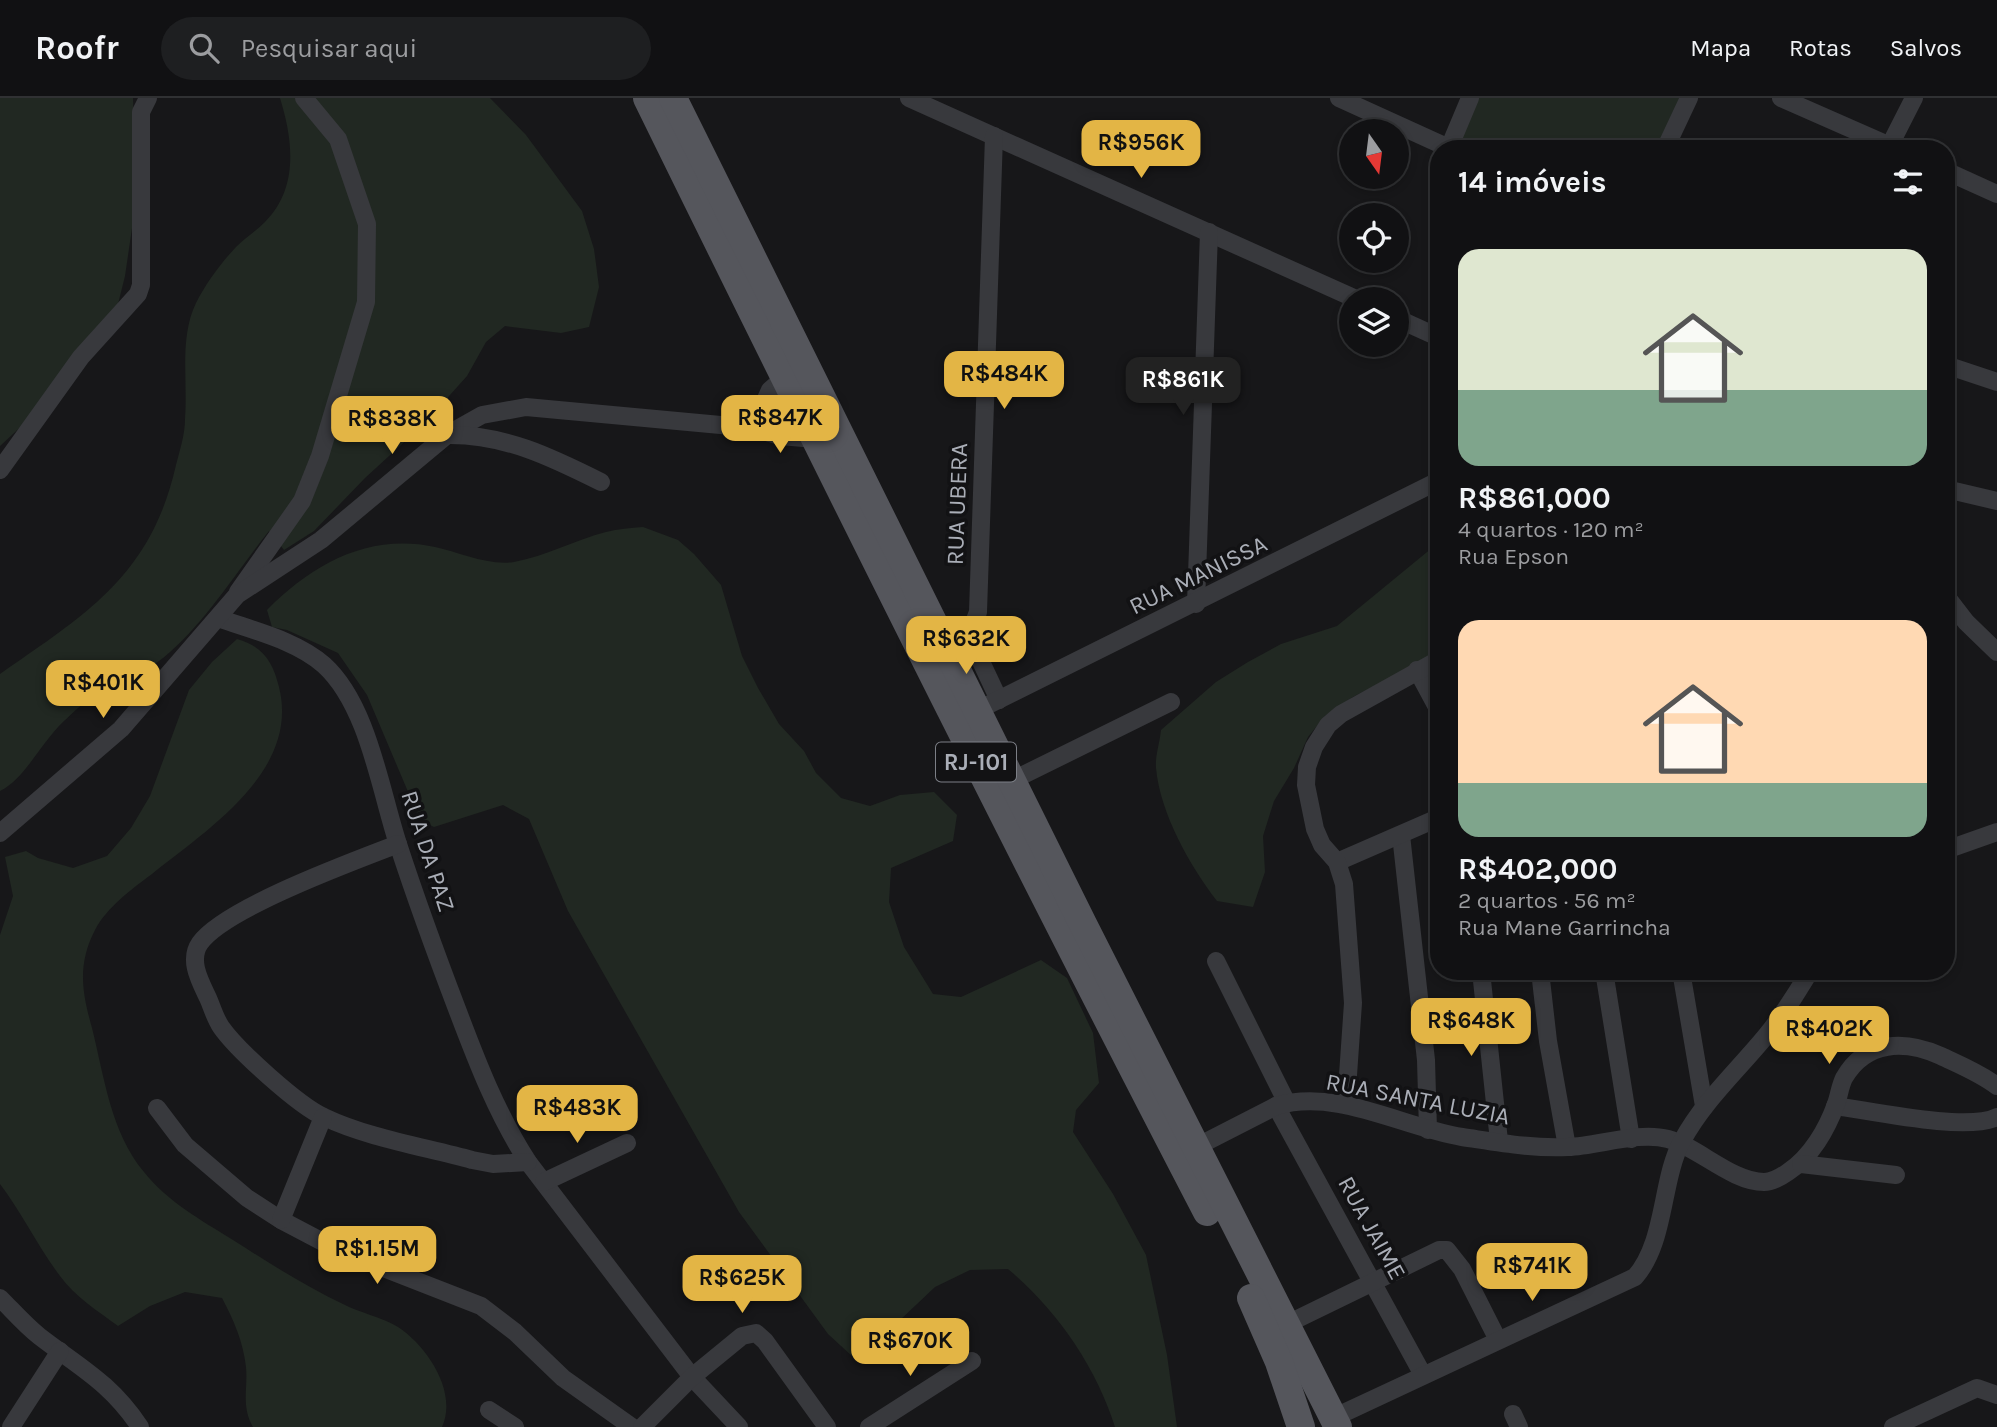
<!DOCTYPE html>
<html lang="pt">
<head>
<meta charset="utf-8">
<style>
  body { margin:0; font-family:Karla,sans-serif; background:#1e1f21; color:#f1f3f6; height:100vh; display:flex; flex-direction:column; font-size:26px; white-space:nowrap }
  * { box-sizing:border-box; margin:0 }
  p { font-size:23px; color:#9c9da0 }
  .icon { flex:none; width:38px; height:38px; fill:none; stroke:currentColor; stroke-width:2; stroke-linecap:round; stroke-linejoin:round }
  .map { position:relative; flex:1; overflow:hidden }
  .details { position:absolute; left:1430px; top:42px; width:525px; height:840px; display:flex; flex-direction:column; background:#111113; border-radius:28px; box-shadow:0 4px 10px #0003,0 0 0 2px #303133 }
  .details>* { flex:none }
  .needle { width:46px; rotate:166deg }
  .controls { position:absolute; left:1339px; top:21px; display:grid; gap:14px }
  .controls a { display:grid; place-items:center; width:70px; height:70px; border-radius:50%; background:#111113; box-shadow:0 4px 10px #0003,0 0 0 2px #303133; font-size:35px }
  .price { position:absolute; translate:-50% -60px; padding:0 16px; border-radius:14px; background:#e3b545; color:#111; font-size:23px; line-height:46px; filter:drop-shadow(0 2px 4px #0008) }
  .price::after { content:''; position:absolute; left:50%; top:42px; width:21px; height:16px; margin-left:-10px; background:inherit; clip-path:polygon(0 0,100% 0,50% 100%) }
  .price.active { background:#222; color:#fff }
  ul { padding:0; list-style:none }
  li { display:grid; align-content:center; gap:14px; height:371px; padding:0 28px }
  li span { display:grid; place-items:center; height:217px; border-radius:21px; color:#555 }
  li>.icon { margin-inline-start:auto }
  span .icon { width:126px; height:126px; fill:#fffc; stroke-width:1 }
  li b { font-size:30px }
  h2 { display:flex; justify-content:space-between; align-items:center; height:84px; padding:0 28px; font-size:30px }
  header { display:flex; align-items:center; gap:42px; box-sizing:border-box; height:98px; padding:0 35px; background:#111113; border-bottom:2px solid #303133 }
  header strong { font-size:33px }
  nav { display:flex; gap:38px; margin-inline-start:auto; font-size:24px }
  .search { width:490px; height:63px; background:#1e1f21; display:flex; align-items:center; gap:18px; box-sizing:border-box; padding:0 24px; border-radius:38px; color:#9c9da0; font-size:26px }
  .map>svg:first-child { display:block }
  .green { fill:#212822 }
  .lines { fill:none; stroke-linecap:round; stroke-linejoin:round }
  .street { stroke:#38393d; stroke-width:18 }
  .primary { stroke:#55565c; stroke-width:28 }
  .labels { text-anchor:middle; stroke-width:7; stroke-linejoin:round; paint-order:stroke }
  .shield { fill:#121214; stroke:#7c7f86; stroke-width:2 }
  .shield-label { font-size:23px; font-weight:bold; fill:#aaaeb7 }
  .street-label { font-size:24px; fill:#aaaeb7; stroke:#121214 }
</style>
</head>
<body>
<header>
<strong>Roofr</strong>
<div class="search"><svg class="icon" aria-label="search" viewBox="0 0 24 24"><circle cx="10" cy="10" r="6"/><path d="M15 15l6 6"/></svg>Pesquisar aqui</div>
<nav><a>Mapa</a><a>Rotas</a><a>Salvos</a></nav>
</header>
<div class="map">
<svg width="1997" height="1329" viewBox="0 0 1997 1329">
  <rect width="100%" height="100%" fill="#171719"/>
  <!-- green -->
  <g class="green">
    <polygon points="0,0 133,0 136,103 125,178 115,218 42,309 0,348"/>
    <path d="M280,0H490L526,37L582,113L594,151L599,189L589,229L561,235L505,228L486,244L467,278L424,326L365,380L314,433L284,452L269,433C236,474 204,527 163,560C141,578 117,586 93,599C83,604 73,615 64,623C42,643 25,681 0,693V576C86,516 151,478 176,367C180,352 185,336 185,321C188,283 179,240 196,205C206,185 221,165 236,149C245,140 256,133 265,124C299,90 293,42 280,0Z"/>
    <polygon points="1470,0 1689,0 1665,51 1451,51"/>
    <path d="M643,429L678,442L694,456L721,487L742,558L758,590L779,626L804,653L816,675L841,700L870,708L900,697L934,694L957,717L953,743L891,770L889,804L904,849L933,896L961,899L1041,862L1067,880L1093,935L1099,985L1076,1012L1073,1034L1113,1096L1146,1157L1167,1257L1177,1329H1115C1096,1268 1056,1211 1008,1171L970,1172L935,1189L881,1240L853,1259L828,1236L739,1114L568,813L529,721L503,707L434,729L420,722L367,597L338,555L287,532L272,529L267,512C313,466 368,435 435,449C459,454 488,468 514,464C546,458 575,442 606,434C618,431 631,430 643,429Z"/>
    <path d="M1438,445V555L1353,599L1325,618L1308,639L1294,670L1274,703L1263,738L1265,774L1253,809L1217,803C1190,768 1160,715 1156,670C1155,658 1160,644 1161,632L1216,584L1248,564L1281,546L1337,528Z"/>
    <path d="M237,541C263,548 273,564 279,589C300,673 208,731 152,776C132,791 107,809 95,832C77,867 82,894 92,930C104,978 111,1035 144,1074C168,1104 201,1122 233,1142C269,1165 305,1188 343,1206C360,1215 382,1219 398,1229C427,1248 458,1294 442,1329H253C241,1308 248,1291 246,1269C243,1243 234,1223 222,1200L185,1194L150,1208L118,1228C98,1213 75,1199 60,1178C38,1149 22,1115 0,1086V837L13,798L5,759L26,753L38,760L73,770L107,758L131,730L150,698L189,592L212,564Z"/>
  </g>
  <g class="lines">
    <!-- street -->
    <g class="street">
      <polyline points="909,0 1356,201"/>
      <polyline points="1339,0 1451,51"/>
      <polyline points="1781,0 1897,51"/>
      <polyline points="1449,50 1470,0"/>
      <polyline points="1665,51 1689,0"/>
      <polyline points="1888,51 1914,0"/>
      <polyline points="1946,73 1997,96"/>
      <polyline points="1396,220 1438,239"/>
      <polyline points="1946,267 1997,284"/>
      <polyline points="753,330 770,292 785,279"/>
      <polyline points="450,335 482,317 526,309 753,330 780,338 816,341"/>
      <polyline points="0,372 81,259 138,196 141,187 141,14 148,0"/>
      <polyline points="1946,391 1997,403"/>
      <polyline points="238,494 302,403 320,358 366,204 367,126 338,41 304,0"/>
      <polyline points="1946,498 1966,524 1997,554"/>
      <polyline points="1196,506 1209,134"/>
      <path d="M218,520C251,532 296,542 324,567C368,607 380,691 398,746C416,801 436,856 457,911C477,964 497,1016 528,1064L692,1279L739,1329"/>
      <polyline points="969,538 999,602"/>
      <polyline points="945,550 969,538 978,514 994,38"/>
      <polyline points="1417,572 1438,611"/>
      <polyline points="978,612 1438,383"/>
      <polyline points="1013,682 1171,604"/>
      <path d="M0,735L121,631L237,497L321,442L447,337C504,336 551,359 601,384"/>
      <polyline points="1401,737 1426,962 1428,1032"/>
      <path d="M398,746C354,763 225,810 200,845C188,862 200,883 208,900C212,909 215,920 221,929C237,952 299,1008 324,1019C368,1040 425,1049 472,1062L493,1066L528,1064"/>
      <polyline points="1946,752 1997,734"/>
      <polyline points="1337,764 1438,720"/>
      <polyline points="1216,863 1287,1005"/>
      <polyline points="1481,873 1499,1043"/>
      <polyline points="1540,873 1548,943 1567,1049"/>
      <polyline points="1604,873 1631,1041"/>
      <polyline points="1681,873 1704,1008"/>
      <polyline points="1346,1006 1353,905 1344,786 1337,764 1322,747 1315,731 1306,687 1307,669 1314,649 1328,627 1341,616 1438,562"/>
      <polyline points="1276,1008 1423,1277"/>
      <path d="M1835,1008C1872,1013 1967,1034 1997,1019"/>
      <polyline points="157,1010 185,1047 247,1100 281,1122 340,1153 481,1208 515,1234 563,1280 632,1329"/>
      <path d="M1196,1049L1276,1008C1337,990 1402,1029 1462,1039C1496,1044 1533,1051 1568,1049C1598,1048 1639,1033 1668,1041C1698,1049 1732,1084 1764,1084C1773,1084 1781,1079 1788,1074C1811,1059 1827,1031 1836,1006C1839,998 1840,988 1844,980C1866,942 1905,942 1941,958C1960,967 1980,975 1997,988"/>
      <polyline points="1801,1066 1896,1077"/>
      <polyline points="544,1084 627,1045"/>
      <polyline points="281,1122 323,1019"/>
      <path d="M0,1200C13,1213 25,1227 39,1238C79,1269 110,1284 140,1329"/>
      <polyline points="1285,1227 1439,1152 1447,1152 1462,1171 1498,1242"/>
      <polyline points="489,1312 515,1329"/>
      <polyline points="1513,1316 1519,1329"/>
      <path d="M1333,1320L1635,1179C1666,1144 1661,1081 1682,1043C1703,1004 1736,974 1765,939C1782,919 1796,896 1810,873"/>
      <polyline points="11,1329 60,1253"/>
      <polyline points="642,1329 692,1279 742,1238 756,1235 765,1243 827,1329"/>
      <polyline points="869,1329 972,1263"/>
      <polyline points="1893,1329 1977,1290 1997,1297"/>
    </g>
    <!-- primary -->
    <g class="primary">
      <path d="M647,0C830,373 1015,745 1207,1114"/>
      <polyline points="673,0 1083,826 1338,1329"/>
      <polyline points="1251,1200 1279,1264 1301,1329"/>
    </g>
  </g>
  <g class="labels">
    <!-- shield labels -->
    <rect class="shield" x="936" y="644.5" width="80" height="39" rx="5"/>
    <g class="shield-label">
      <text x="976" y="672">RJ-101</text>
    </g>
    <!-- street labels -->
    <g class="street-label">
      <text transform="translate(957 406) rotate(-88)" y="8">RUA UBERA</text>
      <text transform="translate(1198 477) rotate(-26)" y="8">RUA MANISSA</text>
      <text transform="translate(428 753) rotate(72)" y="8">RUA DA PAZ</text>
      <text transform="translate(1418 1001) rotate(11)" y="8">RUA SANTA LUZIA</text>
      <text transform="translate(1372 1130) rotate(61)" y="8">RUA JAIME</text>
    </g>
  </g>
</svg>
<div class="controls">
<a><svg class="needle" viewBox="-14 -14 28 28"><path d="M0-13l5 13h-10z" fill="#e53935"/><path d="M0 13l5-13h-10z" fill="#9c9da0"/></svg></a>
<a><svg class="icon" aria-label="locate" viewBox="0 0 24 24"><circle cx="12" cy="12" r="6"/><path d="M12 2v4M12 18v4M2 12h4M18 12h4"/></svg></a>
<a><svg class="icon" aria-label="layers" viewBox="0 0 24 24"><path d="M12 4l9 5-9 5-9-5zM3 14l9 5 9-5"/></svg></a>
</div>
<b class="price" style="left:1141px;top:82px">R$956K</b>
<b class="price" style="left:1004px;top:313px">R$484K</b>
<b class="price active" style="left:1183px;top:319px">R$861K</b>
<b class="price" style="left:780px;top:357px">R$847K</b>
<b class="price" style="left:392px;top:358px">R$838K</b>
<b class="price" style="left:966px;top:578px">R$632K</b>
<b class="price" style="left:103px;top:622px">R$401K</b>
<b class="price" style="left:1471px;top:960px">R$648K</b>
<b class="price" style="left:1829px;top:968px">R$402K</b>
<b class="price" style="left:577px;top:1047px">R$483K</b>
<b class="price" style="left:377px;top:1188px">R$1.15M</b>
<b class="price" style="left:1532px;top:1205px">R$741K</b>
<b class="price" style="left:742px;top:1217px">R$625K</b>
<b class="price" style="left:910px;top:1280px">R$670K</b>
<section class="details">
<h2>14 imóveis<svg class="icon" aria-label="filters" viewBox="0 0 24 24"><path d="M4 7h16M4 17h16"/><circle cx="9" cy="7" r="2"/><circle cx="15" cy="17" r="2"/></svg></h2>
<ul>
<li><span style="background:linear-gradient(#dfe7d0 65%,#7fa58c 0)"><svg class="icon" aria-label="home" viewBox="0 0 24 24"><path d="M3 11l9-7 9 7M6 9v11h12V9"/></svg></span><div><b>R$861,000</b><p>4 quartos · 120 m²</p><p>Rua Epson</p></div></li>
<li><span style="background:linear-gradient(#ffd9b3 75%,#7fa58c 0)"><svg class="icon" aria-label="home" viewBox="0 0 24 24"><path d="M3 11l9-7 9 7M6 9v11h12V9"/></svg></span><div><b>R$402,000</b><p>2 quartos · 56 m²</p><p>Rua Mane Garrincha</p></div></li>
</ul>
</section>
</div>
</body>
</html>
